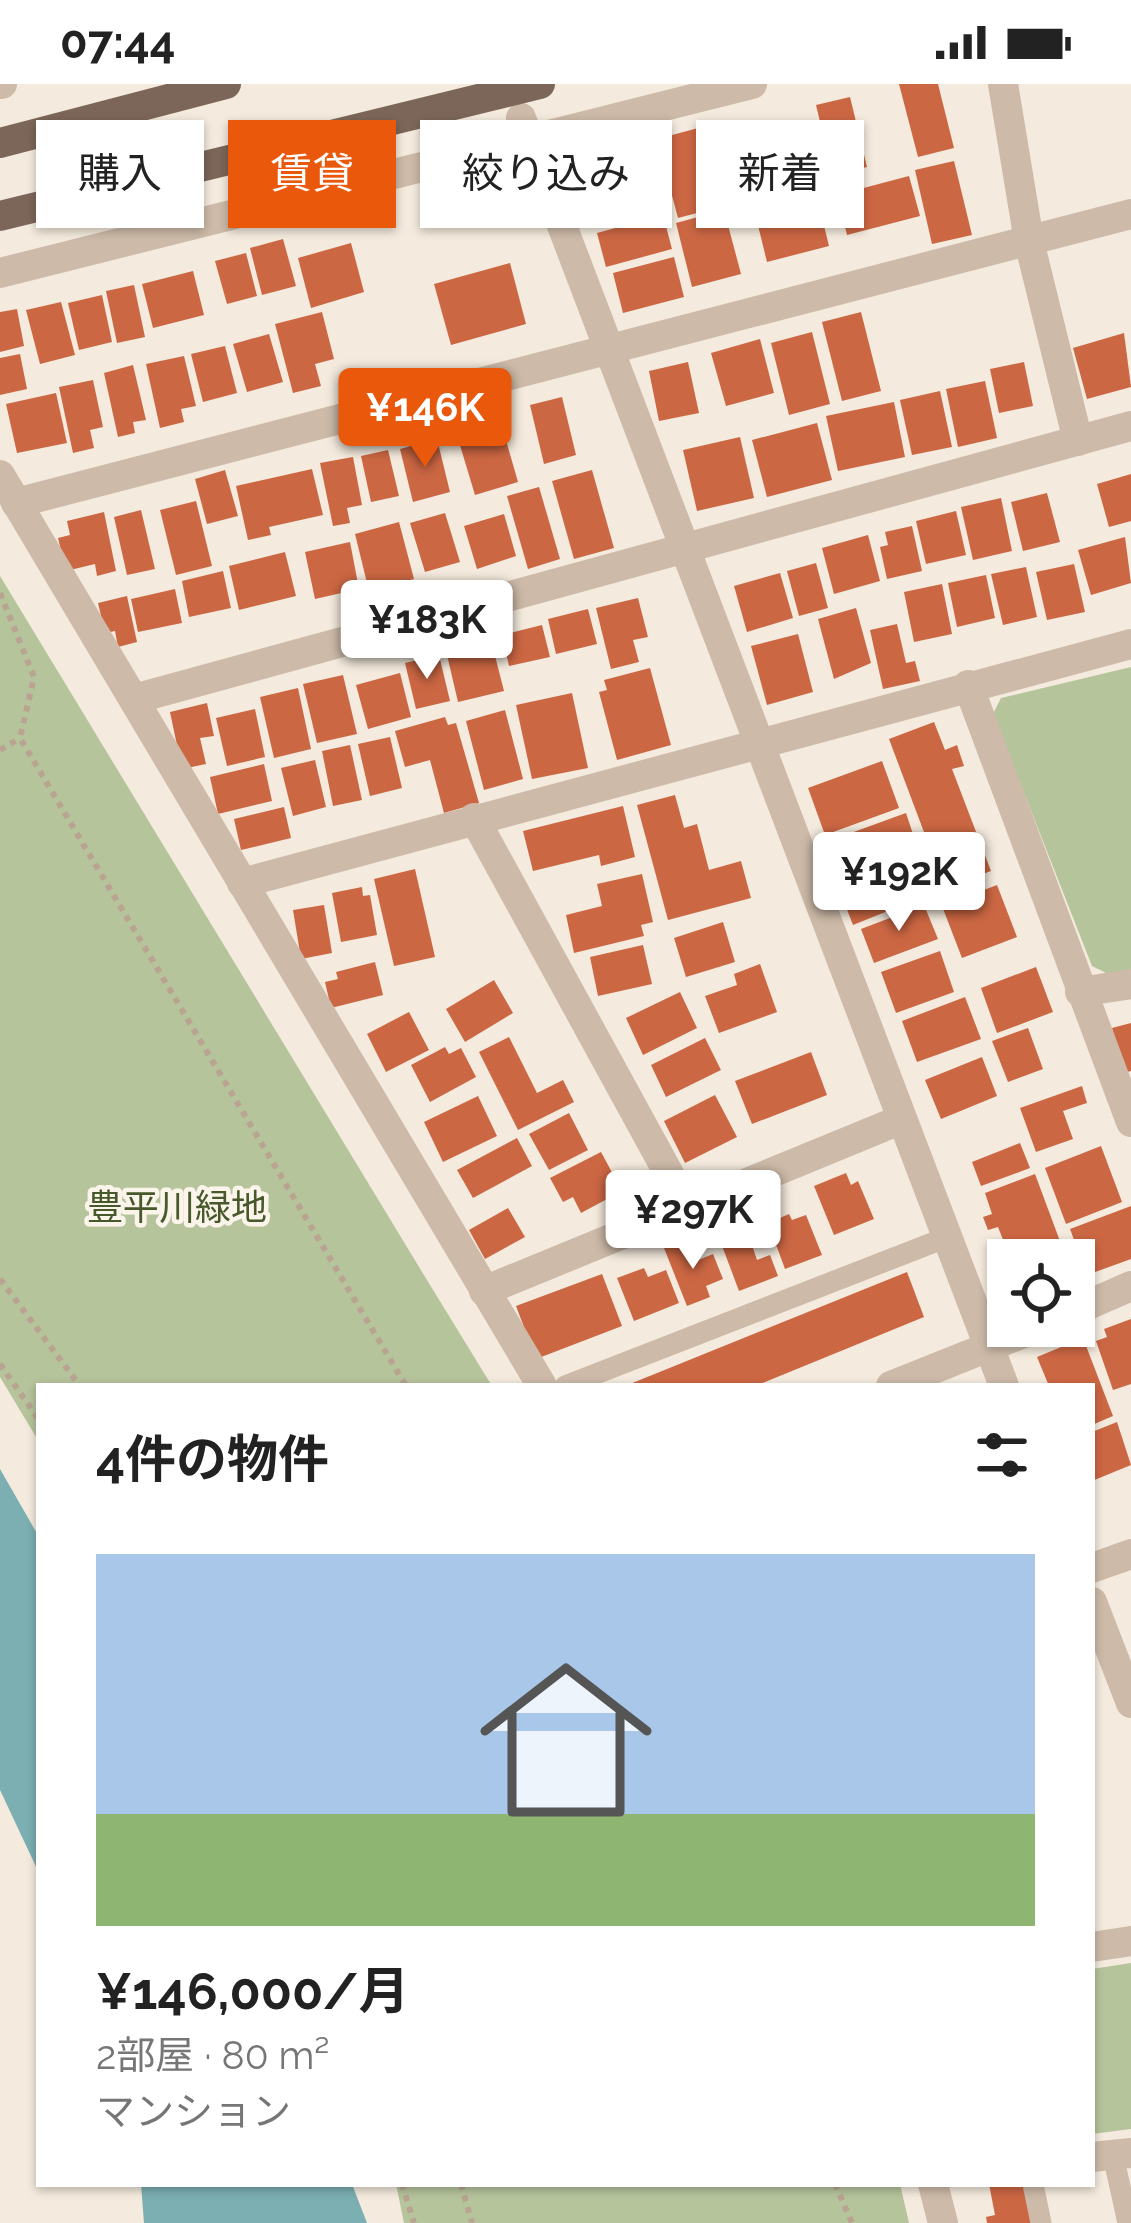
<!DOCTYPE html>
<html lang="ja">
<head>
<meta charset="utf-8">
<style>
  body { margin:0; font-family:Raleway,"Noto Sans JP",sans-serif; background:#f6f6f6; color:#222; height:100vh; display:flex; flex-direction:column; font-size:45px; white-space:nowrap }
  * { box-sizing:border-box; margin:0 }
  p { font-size:39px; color:#767676 }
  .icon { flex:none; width:66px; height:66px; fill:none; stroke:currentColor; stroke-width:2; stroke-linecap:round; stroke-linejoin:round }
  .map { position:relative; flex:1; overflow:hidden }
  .panel { position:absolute; left:36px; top:1299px; width:1059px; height:804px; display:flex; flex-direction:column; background:#fff; border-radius:0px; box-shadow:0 3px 9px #0004 }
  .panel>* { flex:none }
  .banner { position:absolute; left:36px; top:36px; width:1059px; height:108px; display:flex; gap:24px }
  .fabs { position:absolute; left:987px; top:1155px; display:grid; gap:24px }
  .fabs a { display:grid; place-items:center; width:108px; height:108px; border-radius:0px; background:#fff; box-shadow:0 3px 9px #0004; font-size:60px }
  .price { position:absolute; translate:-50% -102px; padding:0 27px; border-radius:12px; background:#fff; color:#222; font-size:39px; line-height:78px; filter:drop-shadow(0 3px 6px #0008) }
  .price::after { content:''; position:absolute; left:50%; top:72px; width:36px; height:27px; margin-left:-18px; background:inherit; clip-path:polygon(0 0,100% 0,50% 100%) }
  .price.on { background:#ea580c; color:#fff }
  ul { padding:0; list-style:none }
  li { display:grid; align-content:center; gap:24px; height:636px; padding:0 60px }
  li span { display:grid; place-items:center; height:372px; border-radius:0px; color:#555 }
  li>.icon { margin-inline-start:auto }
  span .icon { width:216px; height:216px; fill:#fffc; stroke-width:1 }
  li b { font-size:51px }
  h2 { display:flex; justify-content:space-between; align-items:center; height:144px; padding:0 60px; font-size:51px }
  .pill { padding:0 42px; border-radius:0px; background:#fff; box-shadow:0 3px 9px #0004; font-size:42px; line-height:108px }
  .pill.on { background:#ea580c; color:#fff }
  .status { display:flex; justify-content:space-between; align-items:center; height:84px; padding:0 60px; background:#fff; direction:ltr }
  .status svg { height:33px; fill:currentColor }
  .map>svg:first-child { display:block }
  .green { fill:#b6c49c }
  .water { fill:#7bafb2 }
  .building { fill:#cc6743 }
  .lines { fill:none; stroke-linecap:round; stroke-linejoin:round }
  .path { stroke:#b9a492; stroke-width:6; stroke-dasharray:6 6; stroke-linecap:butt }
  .lane { stroke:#cdbaa8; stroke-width:21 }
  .street { stroke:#cdbaa8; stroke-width:30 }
  .primary { stroke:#7c6659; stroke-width:30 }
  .labels { text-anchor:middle; stroke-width:9; stroke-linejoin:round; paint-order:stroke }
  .park-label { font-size:36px; fill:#47592b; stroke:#fbf4ea }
</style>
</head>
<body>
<div class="status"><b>07:44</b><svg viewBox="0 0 49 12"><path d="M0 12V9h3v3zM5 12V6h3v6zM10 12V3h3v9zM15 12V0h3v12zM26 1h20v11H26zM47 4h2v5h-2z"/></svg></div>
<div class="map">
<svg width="1131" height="2139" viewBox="0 0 1131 2139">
  <rect width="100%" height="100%" fill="#f4eadd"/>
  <!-- green -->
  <g class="green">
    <polygon points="0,492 430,1201 492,1302 39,1302 39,1358 0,1293"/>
    <polygon points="1131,583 1131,886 1110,891 1092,882 993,630 1001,614"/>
    <polygon points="1131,1879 1131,2045 1092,2050 1092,1885"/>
    <polygon points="396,2100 900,2100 909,2139 404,2139"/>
  </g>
  <!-- water -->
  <g class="water">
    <polygon points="0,1385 39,1453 39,1789 0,1706"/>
    <polygon points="141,2100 352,2100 367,2139 144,2139"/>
  </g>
  <!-- building -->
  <g class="building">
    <polygon points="899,0 938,0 954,64 918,73"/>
    <polygon points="850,13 867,83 833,92 816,21"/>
    <polygon points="702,43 724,122 678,134 657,55"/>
    <polygon points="817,44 827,89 751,107 741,62"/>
    <polygon points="649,62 665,115 633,124 617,71"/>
    <polygon points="608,72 625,128 589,139 572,83"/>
    <polygon points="954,77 972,151 932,160 915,86"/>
    <polygon points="909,92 920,132 847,151 837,111"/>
    <polygon points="816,109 829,162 767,178 754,125"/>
    <polygon points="724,126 741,190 692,203 676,139"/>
    <polygon points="663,131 672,165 606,183 597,149"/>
    <polygon points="283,155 296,202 262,211 250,164"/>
    <polygon points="351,159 364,208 311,224 298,174"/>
    <polygon points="246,169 257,212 227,220 215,177"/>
    <polygon points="674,173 684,213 623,229 613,189"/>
    <polygon points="510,179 526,240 451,261 434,200"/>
    <polygon points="193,187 204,231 153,244 142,200"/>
    <polygon points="134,201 145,253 117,259 106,207"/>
    <polygon points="102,211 112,258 79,266 68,219"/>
    <polygon points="61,218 75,271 40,280 26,226"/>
    <polygon points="17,225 24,262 0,268 0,228"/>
    <polygon points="322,228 334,275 315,280 321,302 293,309 275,240"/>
    <polygon points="861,228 881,307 842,317 822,238"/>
    <polygon points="812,248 830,320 789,331 771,259"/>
    <polygon points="1124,249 1131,303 1087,315 1073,264"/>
    <polygon points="269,250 283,298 247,308 233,260"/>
    <polygon points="760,255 774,309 726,322 711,269"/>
    <polygon points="225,262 237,309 203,318 191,270"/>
    <polygon points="20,270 27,305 0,311 0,274"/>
    <polygon points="184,272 196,322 181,325 184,338 160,344 146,280"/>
    <polygon points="688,278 699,329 659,337 649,287"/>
    <polygon points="1024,278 1033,322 999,329 990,285"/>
    <polygon points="133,281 146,336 133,338 135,349 118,353 104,289"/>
    <polygon points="93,296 103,343 90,346 94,364 73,369 59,303"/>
    <polygon points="985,297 997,354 958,363 946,305"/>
    <polygon points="940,307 952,363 912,371 900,316"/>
    <polygon points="56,309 67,359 17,369 6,320"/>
    <polygon points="562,313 576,371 544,380 530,321"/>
    <polygon points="894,318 905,373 838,387 826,332"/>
    <polygon points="497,325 518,398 475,411 453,338"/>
    <polygon points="817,339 832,396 767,413 752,356"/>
    <polygon points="740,353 754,414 697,427 683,366"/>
    <polygon points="437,355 450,408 413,418 400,365"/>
    <polygon points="388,366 399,412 371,418 361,372"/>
    <polygon points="353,373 362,421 347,424 350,439 333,442 320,379"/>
    <polygon points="312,385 323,431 269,443 271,451 248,456 236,402"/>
    <polygon points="225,386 238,432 207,440 195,395"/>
    <polygon points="592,386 614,464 574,475 552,397"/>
    <polygon points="1131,390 1131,437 1109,443 1097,400"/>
    <polygon points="539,403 560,475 528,485 507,412"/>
    <polygon points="1047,409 1060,458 1023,467 1011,418"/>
    <polygon points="1001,414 1012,467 973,476 961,423"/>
    <polygon points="196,417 212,482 176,491 160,426"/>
    <polygon points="141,426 155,485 127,491 114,433"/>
    <polygon points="956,427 966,471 926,480 916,437"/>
    <polygon points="104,428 116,487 97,492 95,480 66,487 58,454 70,451 67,437"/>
    <polygon points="445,429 460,478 425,488 410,439"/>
    <polygon points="504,430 516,472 477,485 464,442"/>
    <polygon points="399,438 414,495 369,507 355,450"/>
    <polygon points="912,442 922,487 887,495 880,463 888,461 885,448"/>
    <polygon points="868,451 880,497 834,510 822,464"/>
    <polygon points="1125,453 1131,499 1091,511 1078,466"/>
    <polygon points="350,458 359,505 315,515 305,468"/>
    <polygon points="285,468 296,512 239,526 229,482"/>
    <polygon points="816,479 828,524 799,532 787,487"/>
    <polygon points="1074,480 1085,528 1047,536 1036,488"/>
    <polygon points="1026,483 1037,533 1003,541 991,490"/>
    <polygon points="223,487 231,524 189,533 182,497"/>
    <polygon points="780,489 793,534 747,548 734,502"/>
    <polygon points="986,491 995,534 957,543 948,499"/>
    <polygon points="942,500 952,550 914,558 904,508"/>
    <polygon points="175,505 182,539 138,548 131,515"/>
    <polygon points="127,512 137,558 118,563 115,547 105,549 98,519"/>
    <polygon points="638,514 648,553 633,556 639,578 611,585 596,524"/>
    <polygon points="856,524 871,579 834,595 818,535"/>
    <polygon points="588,525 597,560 556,570 548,535"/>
    <polygon points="897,540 906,579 915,577 920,597 883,605 870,546"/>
    <polygon points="542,541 550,573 509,582 502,551"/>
    <polygon points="798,550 813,608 767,621 751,562"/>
    <polygon points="492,560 504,607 458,618 447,571"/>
    <polygon points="439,571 450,617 416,625 405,579"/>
    <polygon points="650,584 671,661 617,676 599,608 607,606 604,596"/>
    <polygon points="400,589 411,633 368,645 356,601"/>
    <polygon points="343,591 357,650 317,659 303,600"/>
    <polygon points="298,604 311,665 274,674 260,613"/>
    <polygon points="572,609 588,684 532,695 516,621"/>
    <polygon points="207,619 214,652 200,654 206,680 182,685 170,628"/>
    <polygon points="255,625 265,673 227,682 216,634"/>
    <polygon points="505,626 523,695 484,706 466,637"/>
    <polygon points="445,633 448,641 456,639 479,719 444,729 430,676 405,683 395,647"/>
    <polygon points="934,638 945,666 957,661 964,682 952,685 991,787 945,804 889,655"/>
    <polygon points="390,653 402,704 370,712 358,660"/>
    <polygon points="350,661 362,716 333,722 322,667"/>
    <polygon points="315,676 326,723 293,732 281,684"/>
    <polygon points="882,677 899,724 825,751 808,704"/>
    <polygon points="264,680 272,717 218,730 210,693"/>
    <polygon points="675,711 684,744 697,740 709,786 741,777 751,814 668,836 637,721"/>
    <polygon points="623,722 635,773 601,782 599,771 533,787 523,747"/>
    <polygon points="284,723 291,754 241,766 234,735"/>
    <polygon points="906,729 917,762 872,779 868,766 844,775 837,754"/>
    <polygon points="911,776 925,812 853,841 839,805"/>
    <polygon points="415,785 435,873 394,882 374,795"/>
    <polygon points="642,790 653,838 641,841 644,852 574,869 566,831 602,822 597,800"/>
    <polygon points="997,801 1017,853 962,874 942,822"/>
    <polygon points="362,803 363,812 370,811 377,851 341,858 332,809"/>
    <polygon points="324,821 332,869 301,875 293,826"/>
    <polygon points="924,821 938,855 874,879 861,845"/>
    <polygon points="723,838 735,878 686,893 674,854"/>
    <polygon points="643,861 652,900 598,912 590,873"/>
    <polygon points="940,867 954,908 896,929 881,888"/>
    <polygon points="375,878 383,911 331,924 325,898 338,895 336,888"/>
    <polygon points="760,880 777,928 719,949 705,912 737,901 734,890"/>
    <polygon points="1036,883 1053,928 997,949 981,904"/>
    <polygon points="494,896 513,929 465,958 446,925"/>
    <polygon points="680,908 697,944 643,971 626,934"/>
    <polygon points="965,913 981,955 917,978 902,937"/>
    <polygon points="409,928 429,966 386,988 367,950"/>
    <polygon points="1131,939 1131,987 1123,989 1112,944"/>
    <polygon points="1028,944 1043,985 1008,998 992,957"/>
    <polygon points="509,953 537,1009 563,996 574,1018 518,1046 479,968"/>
    <polygon points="705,954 721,986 666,1013 651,981"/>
    <polygon points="445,963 449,970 461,964 476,993 430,1018 411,981"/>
    <polygon points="811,968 827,1011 752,1040 735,997"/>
    <polygon points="982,973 997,1012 941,1035 925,996"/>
    <polygon points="1082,1002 1087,1019 1063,1027 1073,1055 1036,1068 1020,1024"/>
    <polygon points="715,1011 737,1053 685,1079 664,1037"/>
    <polygon points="478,1012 497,1052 443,1078 424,1038"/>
    <polygon points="569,1029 588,1066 549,1086 529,1050"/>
    <polygon points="517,1054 532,1082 473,1114 457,1086"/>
    <polygon points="1020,1059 1030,1084 981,1102 972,1078"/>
    <polygon points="1101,1062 1122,1118 1066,1140 1045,1084"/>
    <polygon points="601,1068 622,1107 581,1129 573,1113 563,1118 550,1094"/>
    <polygon points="846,1089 851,1101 858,1097 874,1135 834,1151 814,1102"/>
    <polygon points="1035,1090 1067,1176 1011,1176 998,1143 988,1146 983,1133 992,1130 985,1109"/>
    <polygon points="1131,1122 1131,1175 1087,1191 1070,1145"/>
    <polygon points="508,1124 525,1153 485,1175 469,1146"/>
    <polygon points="789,1130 792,1136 806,1131 822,1171 785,1185 768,1139"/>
    <polygon points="755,1141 760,1155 751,1158 757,1176 770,1171 778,1192 739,1207 718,1151"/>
    <polygon points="688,1155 696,1177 713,1170 723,1195 706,1202 710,1213 687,1222 664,1164"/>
    <polygon points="644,1184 648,1193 666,1186 679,1219 634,1237 617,1194"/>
    <polygon points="907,1188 924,1233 755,1302 625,1302"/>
    <polygon points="602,1190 622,1242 536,1275 516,1222"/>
    <polygon points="1131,1235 1131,1300 1113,1306 1096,1257 1107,1253 1104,1245"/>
    <polygon points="1083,1254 1113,1332 1092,1341 1092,1302 1049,1302 1037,1273"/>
    <polygon points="1117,1338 1131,1381 1092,1397 1092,1348"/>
    <polygon points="989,2100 1027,2100 1035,2139 987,2139 986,2133 995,2131"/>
  </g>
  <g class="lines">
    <!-- path -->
    <g class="path">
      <polyline points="0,509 34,593 20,654 406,1302"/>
      <polyline points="0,666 20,654"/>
      <polyline points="0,1195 80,1302"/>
      <polyline points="0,1280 39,1336"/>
      <polyline points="402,2100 414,2139"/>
      <polyline points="461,2100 472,2139"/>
      <polyline points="835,2100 852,2139"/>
    </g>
    <!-- lane -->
    <g class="lane">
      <polyline points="565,1302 945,1154"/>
      <polyline points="1113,2071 1128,2139"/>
      <polyline points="1033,2100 1041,2139"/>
    </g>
    <!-- street -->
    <g class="street">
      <polyline points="0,0 2,0"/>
      <polyline points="1003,0 1029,157 1078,357"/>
      <polyline points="521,34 1004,1302"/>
      <polyline points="0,189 752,0"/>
      <polyline points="0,391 542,1302"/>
      <polyline points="16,419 1131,130"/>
      <polyline points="968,601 1131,1038"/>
      <polyline points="134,615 1131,342"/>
      <polyline points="474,734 686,1121"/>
      <polyline points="242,799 1131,560"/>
      <polyline points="1080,908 1131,900"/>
      <polyline points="484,1207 900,1036"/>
      <polyline points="1074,1227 1131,1202"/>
      <polyline points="891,1302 1041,1242"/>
      <polyline points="1092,1484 1131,1470"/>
      <polyline points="1092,1518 1131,1619"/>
      <polyline points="1092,1863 1131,1857"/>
      <polyline points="1092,2073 1131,2069"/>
      <polyline points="933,2100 943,2139"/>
    </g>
    <!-- primary -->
    <g class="primary">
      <polyline points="0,59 226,0"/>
      <polyline points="0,132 540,0"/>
    </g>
  </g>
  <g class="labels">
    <!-- park labels -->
    <g class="park-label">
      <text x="177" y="1136">豊平川緑地</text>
    </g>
  </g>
</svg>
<div class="fabs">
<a><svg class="icon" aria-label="locate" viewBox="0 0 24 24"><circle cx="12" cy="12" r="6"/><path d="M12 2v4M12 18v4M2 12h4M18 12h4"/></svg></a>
</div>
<b class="price on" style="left:425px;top:386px">¥146K</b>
<b class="price" style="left:427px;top:598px">¥183K</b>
<b class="price" style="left:899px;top:850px">¥192K</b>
<b class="price" style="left:693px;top:1188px">¥297K</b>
<div class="banner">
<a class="pill">購入</a>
<a class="pill on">賃貸</a>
<a class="pill">絞り込み</a>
<a class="pill">新着</a>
</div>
<section class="panel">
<h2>4件の物件<svg class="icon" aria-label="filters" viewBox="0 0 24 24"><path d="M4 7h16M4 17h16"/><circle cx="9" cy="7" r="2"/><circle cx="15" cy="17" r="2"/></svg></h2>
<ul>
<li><span style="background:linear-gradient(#a9c7e8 70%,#8fb573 0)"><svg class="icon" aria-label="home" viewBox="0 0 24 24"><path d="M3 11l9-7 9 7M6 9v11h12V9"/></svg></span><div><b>¥146,000/月</b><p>2部屋 · 80 m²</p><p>マンション</p></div></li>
</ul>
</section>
</div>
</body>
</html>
